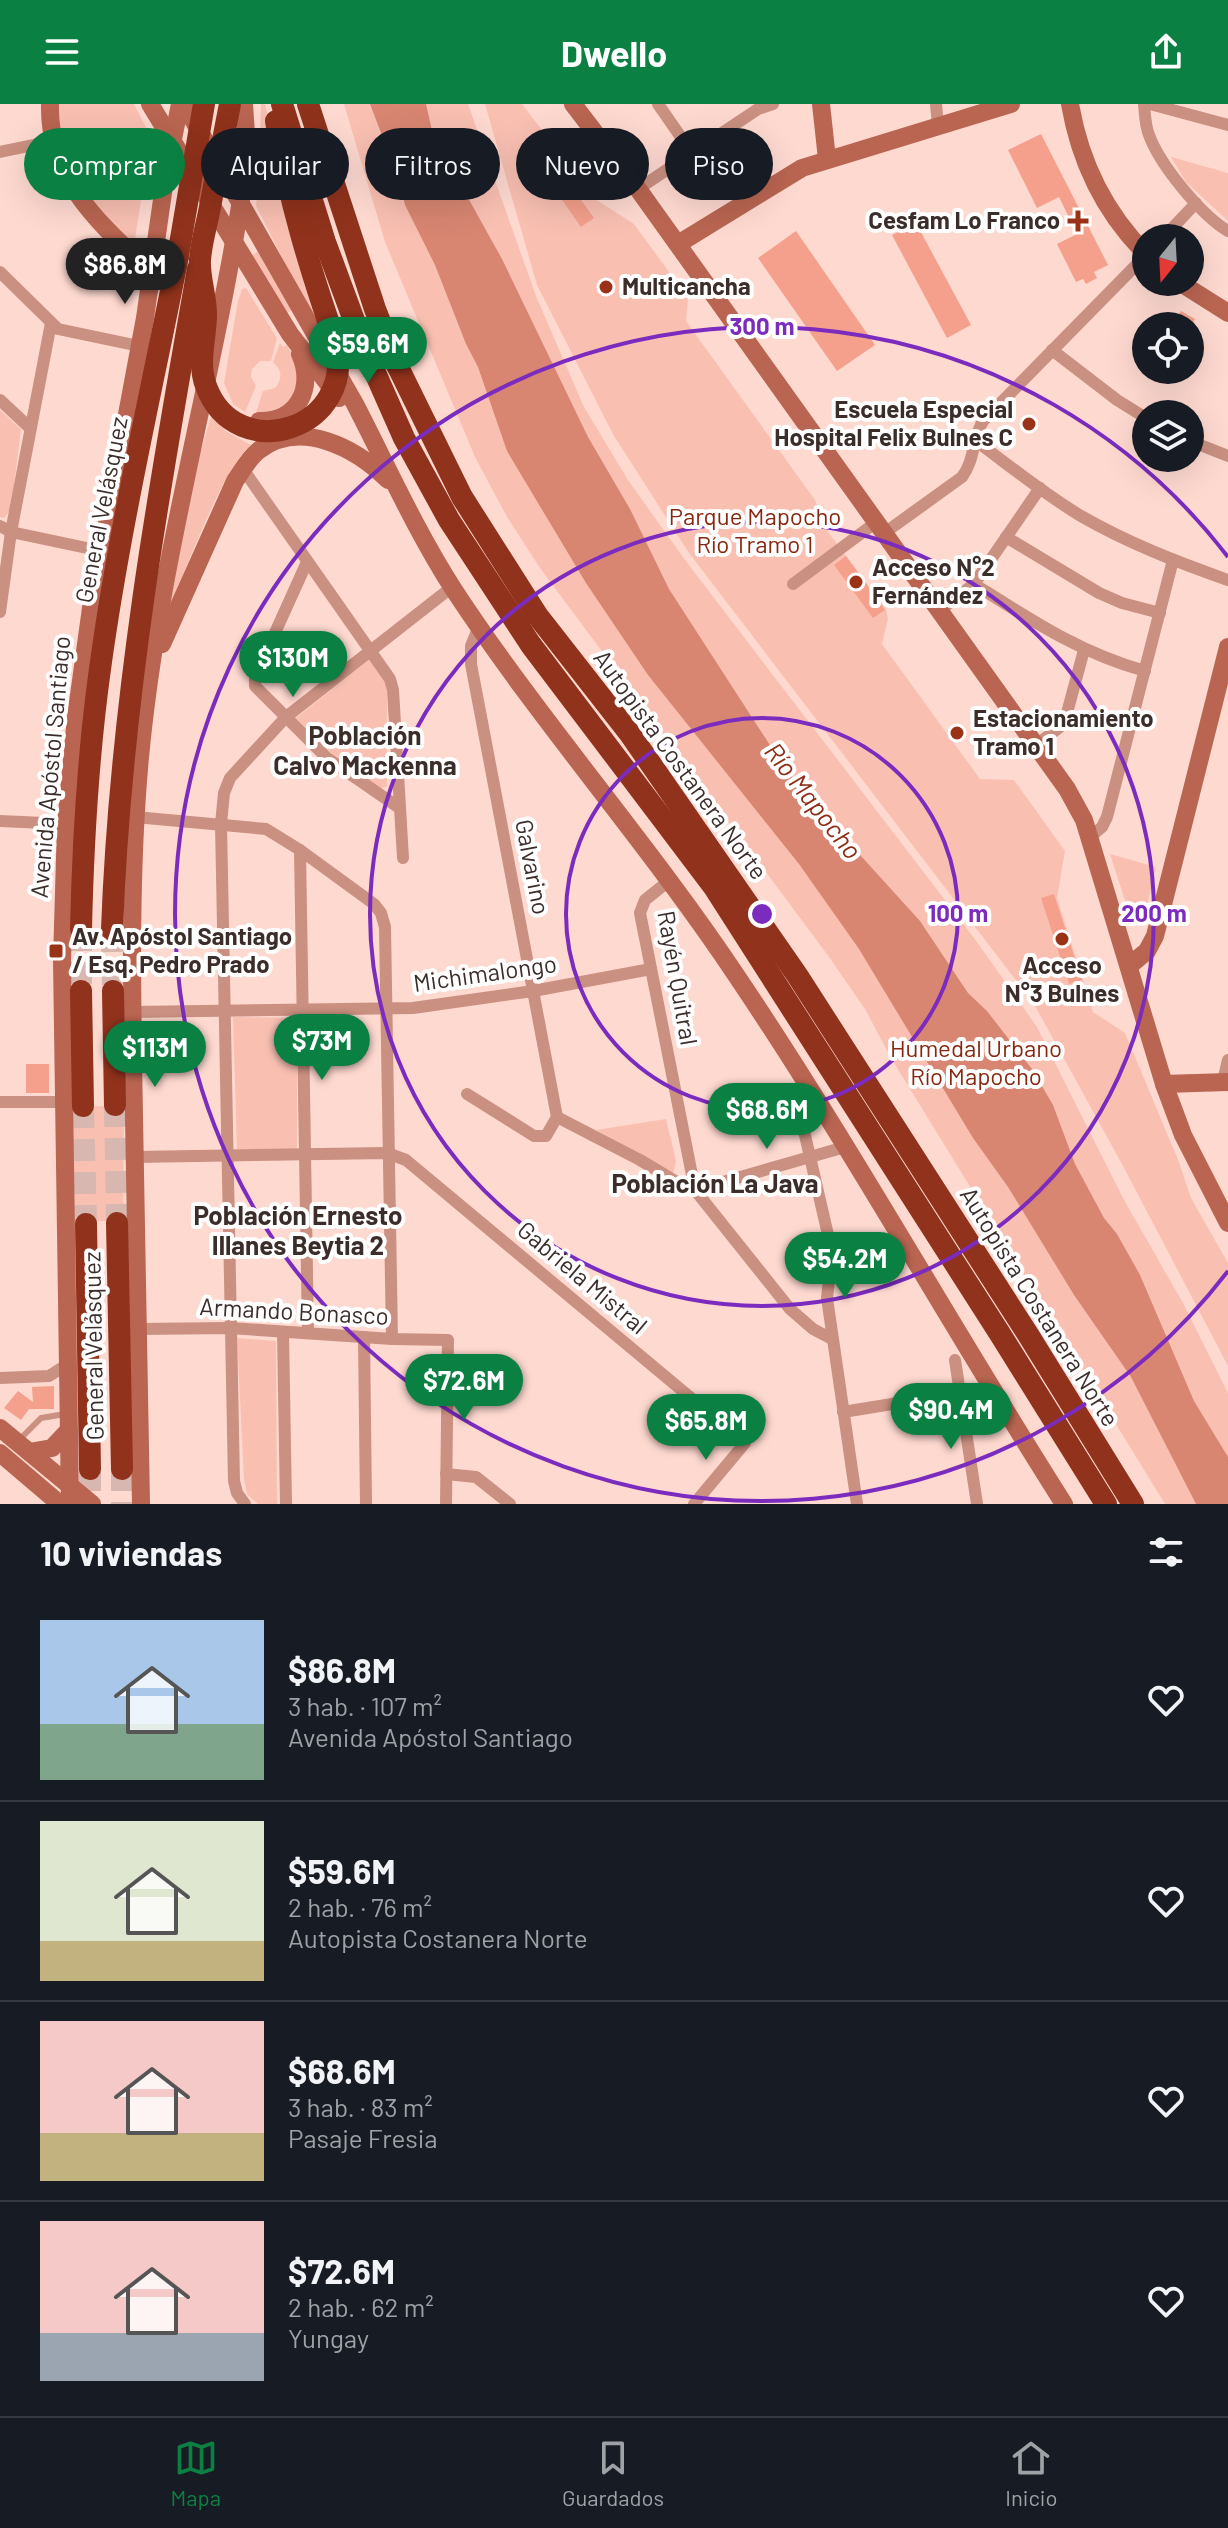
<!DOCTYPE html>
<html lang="es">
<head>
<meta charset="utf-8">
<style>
  body { margin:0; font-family:Barlow,sans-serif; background:#20242c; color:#f1f3f6; height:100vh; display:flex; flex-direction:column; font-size:30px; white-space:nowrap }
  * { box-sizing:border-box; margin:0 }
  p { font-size:26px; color:#9ea1a6 }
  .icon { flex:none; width:44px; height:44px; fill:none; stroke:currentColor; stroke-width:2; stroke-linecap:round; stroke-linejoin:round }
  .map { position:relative; height:1400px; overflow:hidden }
  .drawer { display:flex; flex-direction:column; background:#171b24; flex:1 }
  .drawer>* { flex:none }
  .banner { position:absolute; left:24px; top:24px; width:800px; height:72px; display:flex; gap:16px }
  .needle { width:52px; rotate:198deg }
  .controls { position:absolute; left:1132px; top:120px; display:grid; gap:16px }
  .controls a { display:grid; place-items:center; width:72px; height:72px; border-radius:50%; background:#171b24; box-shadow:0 8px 32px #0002; font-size:40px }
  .price { position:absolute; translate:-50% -68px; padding:0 18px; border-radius:28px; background:#0b8043; color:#fff; font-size:26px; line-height:52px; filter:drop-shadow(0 2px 4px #0008) }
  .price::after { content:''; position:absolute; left:50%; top:48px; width:24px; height:18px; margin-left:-12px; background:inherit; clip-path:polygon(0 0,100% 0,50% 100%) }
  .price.current { background:#222; color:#fff }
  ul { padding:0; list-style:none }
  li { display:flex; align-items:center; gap:24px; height:200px; padding:0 40px }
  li+li { border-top:2px solid #363941 }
  li span { display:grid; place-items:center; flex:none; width:224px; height:160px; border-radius:0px; color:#555 }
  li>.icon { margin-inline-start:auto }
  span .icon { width:96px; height:96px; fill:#fffc; stroke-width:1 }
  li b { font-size:34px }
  h2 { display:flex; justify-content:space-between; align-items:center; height:96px; padding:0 40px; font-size:34px }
  .chip { padding:0 28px; border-radius:36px; background:#171b24; box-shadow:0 8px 32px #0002; font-size:28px; line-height:72px }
  .chip.current { background:#0b8043; color:#fff }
  header { display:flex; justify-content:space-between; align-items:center; height:104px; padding:0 40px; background:#0b8043; color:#fff; font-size:36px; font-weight:700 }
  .dock { display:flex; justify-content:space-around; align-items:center; height:112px; border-top:2px solid #363941; background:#171b24; font-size:22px; color:#9ea1a6 }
  .dock a { display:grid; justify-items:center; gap:4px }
  .dock .current { color:#0b8043 }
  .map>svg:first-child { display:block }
  .green { fill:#f9c0b2 }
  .water { fill:#d88672 }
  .building { fill:#f4a08c }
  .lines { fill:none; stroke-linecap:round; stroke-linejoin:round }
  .highway-tunnel { stroke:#d7b7af; stroke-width:22; stroke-dasharray:22 11; stroke-linecap:butt }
  .lane { stroke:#ca9081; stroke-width:6 }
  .street { stroke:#ca9081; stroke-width:12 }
  .secondary { stroke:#b96551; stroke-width:18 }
  .highway { stroke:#90321c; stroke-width:22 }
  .highway-bridge { stroke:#90321c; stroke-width:22 }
  .ring { fill:none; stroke:#7b2cbf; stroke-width:4 }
  .poi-dot { fill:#9a3218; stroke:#fff; stroke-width:3 }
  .labels { text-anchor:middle; stroke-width:8; stroke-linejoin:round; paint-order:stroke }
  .poi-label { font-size:24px; font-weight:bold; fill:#3b2d2a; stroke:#fff; text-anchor:start }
  .street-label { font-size:24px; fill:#3b2d2a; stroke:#fff }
  .park-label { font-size:24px; fill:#87270f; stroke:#fff }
  .neighbourhood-label { font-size:26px; font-weight:bold; fill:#3b2d2a; stroke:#fff }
  .water-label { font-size:26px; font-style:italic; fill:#8e2d16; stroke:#fff }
  .centre { fill:#7b2cbf; stroke:#fff; stroke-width:4 }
  .ring-label { font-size:24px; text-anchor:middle; font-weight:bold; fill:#7b2cbf; stroke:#fff; stroke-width:8; stroke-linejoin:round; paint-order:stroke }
</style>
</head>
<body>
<header><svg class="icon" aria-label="menu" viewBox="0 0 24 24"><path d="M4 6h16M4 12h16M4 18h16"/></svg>Dwello<svg class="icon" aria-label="share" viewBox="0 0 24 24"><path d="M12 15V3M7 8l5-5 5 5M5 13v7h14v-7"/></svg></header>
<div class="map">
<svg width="1228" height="1400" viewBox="0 0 1228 1400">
  <rect width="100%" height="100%" fill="#fed9d0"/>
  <!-- green -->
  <g class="green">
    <polygon points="56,0 134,0 151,33 134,141 91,101 62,44"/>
    <polygon points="261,0 265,0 316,208 311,210 256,102 259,68"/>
    <polygon points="344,0 468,0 536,192 584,303 628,376 685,456 977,838 1037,923 1123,1094 1183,1199 1228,1289 1228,1400 1165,1400 891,954 865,905 829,853 540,464 507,413 475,353 385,138"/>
    <polygon points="485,0 522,0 595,95 634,120 688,194 686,217 815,396 828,428 886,505 888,515 882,540 980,675 1014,676 1065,747 1057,794 1093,908 1125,929 1179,1058 1191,1094 1228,1159 1228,1262 1123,1062 1034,900 689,449 614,332 537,181"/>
    <polygon points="1171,53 1228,69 1228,117 1186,78"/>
    <polygon points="258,147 294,204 286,210 250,154"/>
    <polygon points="246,184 277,234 271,257 260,257 252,265 251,273 256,282 245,308 233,300 224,279 238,197 242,185"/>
    <path d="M280,239L283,243L287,241C302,269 301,274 288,303L255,312L263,287L275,284C283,275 282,266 273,258Z"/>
    <polygon points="0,306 21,325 11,405 4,414 0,413"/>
    <path d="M211,313L227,328L251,341C222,364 185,469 168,507L191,379Z"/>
    <polygon points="370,555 387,578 387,683 380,684 338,656 296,614"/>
    <polygon points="1110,750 1156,763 1144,815 1130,812"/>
    <polygon points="233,913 297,914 297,1045 237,1045"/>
    <polygon points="124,1001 123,1117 71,1117 68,1004"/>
    <polygon points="666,1015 676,1057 673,1070 596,1026"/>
    <polygon points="237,1234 276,1237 277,1400 258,1400 247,1390 244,1375"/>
  </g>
  <!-- water -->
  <polygon class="water" points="370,0 426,0 435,40 447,66 467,92 502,155 588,333 630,405 669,485 786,666 812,698 920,817 968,889 987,907 1032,965 1053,1001 1075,1060 1104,1114 1117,1130 1140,1171 1194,1297 1228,1353 1228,1400 1196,1400 1131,1273 1074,1191 1008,1083 973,1034 859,845 799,760 648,571 586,479 532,389 507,347 478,263 466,240 435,161 405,101 399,76"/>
  <!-- building -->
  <g class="building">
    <polygon points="1041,30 1108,161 1094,168 1097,174 1086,180 1083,175 1076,178 1057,140 1077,130 1059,93 1037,104 1008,46"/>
    <polygon points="558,64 594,114 581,123 546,73"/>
    <polygon points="916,119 971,221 947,234 892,131"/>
    <polygon points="796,127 875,241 837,267 758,154"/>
    <polygon points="1181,207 1195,215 1191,222 1171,222"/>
    <polygon points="846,452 885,506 873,514 834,461"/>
    <polygon points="1054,790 1082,876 1069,880 1041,794"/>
    <rect x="26" y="960" width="23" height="29"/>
    <polygon points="54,1282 54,1305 29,1305 21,1316 4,1304 18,1287 33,1298 32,1283"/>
  </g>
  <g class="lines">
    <!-- highway-tunnel -->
    <g class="highway-tunnel">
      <polyline points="81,825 81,887"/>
      <polyline points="112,826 113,887"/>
      <polyline points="115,1001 117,1119"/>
      <polyline points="83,1002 86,1120"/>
      <polyline points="90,1365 90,1400"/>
      <polyline points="122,1365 122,1400"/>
    </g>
    <!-- lane -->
    <polyline class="lane" points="18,1337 41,1314 65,1310"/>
    <!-- street -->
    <g class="street">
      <polyline points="658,0 692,49"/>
      <polyline points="936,0 938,22"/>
      <path d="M1144,0C1145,10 1145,21 1149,31C1160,61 1201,111 1228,127"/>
      <polyline points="1150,0 1228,21"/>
      <polyline points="0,48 53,37"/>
      <polyline points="638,85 758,5 773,0"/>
      <polyline points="1163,134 1196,99"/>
      <polyline points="0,168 58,225 139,242"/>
      <polyline points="1052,246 1117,296 1146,314"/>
      <polyline points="0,296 30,324"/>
      <path d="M976,337C1010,362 1044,390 1081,412C1128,439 1177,458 1228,476"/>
      <polyline points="1190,337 1228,352"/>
      <polyline points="243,365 390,575 393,586 403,754"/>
      <polyline points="0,422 11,428 101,447"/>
      <path d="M883,430L962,373C975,356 972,335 983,317L1146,151"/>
      <polyline points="1006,433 1099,489 1122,499 1160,509"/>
      <polyline points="307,458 255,573 255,582 327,654 398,703"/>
      <polyline points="793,480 875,419"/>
      <path d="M974,480C1031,516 1080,549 1145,567"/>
      <polyline points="939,507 974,480 1040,384"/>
      <polyline points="0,508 11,428 51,219"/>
      <polyline points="479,522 471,542 471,560 557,1013"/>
      <polyline points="1036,641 1064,620 1084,546"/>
      <polyline points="135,713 266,725 300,746 374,800 381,809 385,823 392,1235"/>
      <polyline points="0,717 66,720"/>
      <polyline points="1089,734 1102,723 1107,713 1173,456"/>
      <polyline points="300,746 308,1229"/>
      <polyline points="670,776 645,796 640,809 695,1086"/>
      <polyline points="132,908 413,904 533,887 651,865"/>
      <polyline points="1223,977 1228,956"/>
      <polyline points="467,990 534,1032 546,1032 557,1013"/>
      <polyline points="0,998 65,998"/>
      <polyline points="798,1001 832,1148 827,1194 857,1400"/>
      <polyline points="557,1013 640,1056 685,1083 695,1086 790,1205 813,1225 832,1235"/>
      <polyline points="135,1053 387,1049 406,1056 745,1339 694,1400"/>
      <polyline points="695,1086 845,1043"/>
      <polyline points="138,1225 230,1224 392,1235 448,1236 446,1400"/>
      <polyline points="283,1228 286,1400"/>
      <polyline points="364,1233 366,1400"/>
      <polyline points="955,1256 977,1400"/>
      <polyline points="0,1274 49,1272 68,1260"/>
      <polyline points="843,1308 990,1284"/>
      <polyline points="446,1370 476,1373 510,1400"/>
      <polyline points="245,1400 237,1389 234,1377 221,720 224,689 230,674 286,613 452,483"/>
    </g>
    <!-- secondary -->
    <g class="secondary">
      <path d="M50,0C48,76 100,120 151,168"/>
      <polyline points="150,0 290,230 339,294"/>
      <path d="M184,0L355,300C387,362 416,427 454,486C542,620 649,740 738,874C853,1045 953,1226 1064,1400"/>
      <polyline points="573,0 638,85 1067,685 1084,716 1164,980 1183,1031 1228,1119"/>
      <polyline points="821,0 827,55"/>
      <path d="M1070,0C1080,58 1104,108 1146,150"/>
      <polyline points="678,140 802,64 1011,0"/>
      <polyline points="1179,178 1228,209"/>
      <path d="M259,317C298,318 315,283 300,250"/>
      <path d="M162,540L235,377C242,367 248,355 258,347C300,314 356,344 388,376"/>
      <polyline points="1129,862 1147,847 1155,832 1228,543"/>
      <polyline points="1164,980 1228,978"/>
      <polyline points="0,1324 92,1400"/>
      <polyline points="29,1348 52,1344 69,1326"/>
      <polyline points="0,1349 60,1400"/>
      <polyline points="70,1400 62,856 66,720 76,613 91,504 145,214 165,75 180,0"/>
      <path d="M141,1400C139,1271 136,1142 134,1013C132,893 129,773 140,653C158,460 214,274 243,83L247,45L244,0"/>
    </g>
    <!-- highway -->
    <g class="highway">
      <polyline points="282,0 325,138 365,246 404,334 449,416 531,541 714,783 1000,1230 1106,1400"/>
      <polyline points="308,0 375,205 397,261 462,393 537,511 630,630 797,871 1029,1232 1133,1400"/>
      <path d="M276,17C288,93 310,165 335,237"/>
      <path d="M81,825C83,738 88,651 100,565C119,426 151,289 178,152"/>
      <path d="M112,826C120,603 159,384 198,165"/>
      <polyline points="81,887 83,1002"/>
      <polyline points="113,887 115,1001"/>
      <polyline points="117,1119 122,1365"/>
      <polyline points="86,1120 90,1365"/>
    </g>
    <!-- highway-bridge -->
    <g class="highway-bridge">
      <path d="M230,0C223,36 216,72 209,108C206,123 201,140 200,156C199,174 206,192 206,210C206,235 197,258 206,282C236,364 359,325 335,237"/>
      <polyline points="178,152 204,0"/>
    </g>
  </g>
  <!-- distance rings -->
  <g class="ring">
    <circle cx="762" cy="810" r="196"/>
    <circle cx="762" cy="810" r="392"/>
    <path d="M1228 1167A587 587 0 1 1 1228 453"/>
  </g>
  <!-- markers -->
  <g class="poi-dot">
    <path d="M1074 105h8v8h8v8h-8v8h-8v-8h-8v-8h8z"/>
    <circle cx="606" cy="183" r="8"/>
    <circle cx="1029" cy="320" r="8"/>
    <circle cx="856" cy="478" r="8"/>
    <circle cx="957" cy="629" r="8"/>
    <circle cx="1062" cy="835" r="8"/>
    <rect x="48" y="839" width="16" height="16" rx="4"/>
  </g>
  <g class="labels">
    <!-- poi labels -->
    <g class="poi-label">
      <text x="1060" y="125" text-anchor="end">Cesfam Lo Franco</text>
      <text x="622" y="191">Multicancha</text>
      <text x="1013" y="314" text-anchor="end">Escuela Especial<tspan x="1013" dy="28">Hospital Felix Bulnes C</tspan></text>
      <text x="872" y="472">Acceso N°2<tspan x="872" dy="28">Fernández</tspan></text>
      <text x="973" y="623">Estacionamiento<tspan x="973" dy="28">Tramo 1</tspan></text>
      <text x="72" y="841">Av. Apóstol Santiago<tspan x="72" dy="28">/ Esq. Pedro Prado</tspan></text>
      <text x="1062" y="870" text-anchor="middle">Acceso<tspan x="1062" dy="28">N°3 Bulnes</tspan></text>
    </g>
    <!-- street labels -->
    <g class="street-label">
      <text transform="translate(102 406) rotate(-79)" y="8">General Velásquez</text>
      <text transform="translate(680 661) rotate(54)" y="8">Autopista Costanera Norte</text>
      <text transform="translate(51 663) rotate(-85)" y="8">Avenida Apóstol Santiago</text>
      <text transform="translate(532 763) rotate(79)" y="8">Galvarino</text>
      <text transform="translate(485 870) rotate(-8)" y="8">Michimalongo</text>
      <text transform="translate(677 874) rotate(80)" y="8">Rayén Quitral</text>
      <text transform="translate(582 1174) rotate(40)" y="8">Gabriela Mistral</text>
      <text transform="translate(1039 1203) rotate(58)" y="8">Autopista Costanera Norte</text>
      <text transform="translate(294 1208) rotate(3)" y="8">Armando Bonasco</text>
      <text transform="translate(94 1242) rotate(-91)" y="8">General Velásquez</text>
    </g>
    <!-- park labels -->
    <g class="park-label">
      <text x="755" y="421">Parque Mapocho<tspan x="755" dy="28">Río Tramo 1</tspan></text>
      <text x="976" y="953">Humedal Urbano<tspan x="976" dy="28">Río Mapocho</tspan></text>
    </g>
    <!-- neighbourhood labels -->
    <g class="neighbourhood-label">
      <text x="365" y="641">Población<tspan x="365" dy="30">Calvo Mackenna</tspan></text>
      <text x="715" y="1089">Población La Java</text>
      <text x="298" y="1121">Población Ernesto<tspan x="298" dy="30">Illanes Beytia 2</tspan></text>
    </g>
    <!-- water labels -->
    <g class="water-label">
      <text transform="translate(813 697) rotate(52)" y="9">Río Mapocho</text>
    </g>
  </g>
  <circle cx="762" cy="810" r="12" class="centre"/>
  <g class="ring-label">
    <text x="762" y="231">300 m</text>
    <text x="958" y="818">100 m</text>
    <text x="1154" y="818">200 m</text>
  </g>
</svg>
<div class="controls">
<a><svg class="needle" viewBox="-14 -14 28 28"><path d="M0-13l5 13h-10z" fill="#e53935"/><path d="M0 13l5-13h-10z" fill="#9ea1a6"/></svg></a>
<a><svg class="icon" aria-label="locate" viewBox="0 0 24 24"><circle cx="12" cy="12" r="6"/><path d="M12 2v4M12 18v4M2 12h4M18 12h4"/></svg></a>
<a><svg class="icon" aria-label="layers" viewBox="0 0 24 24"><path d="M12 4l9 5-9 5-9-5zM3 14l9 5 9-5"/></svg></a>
</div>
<b class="price current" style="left:125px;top:202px">$86.8M</b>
<b class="price" style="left:368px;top:281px">$59.6M</b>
<b class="price" style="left:293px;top:595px">$130M</b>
<b class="price" style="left:322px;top:978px">$73M</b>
<b class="price" style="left:155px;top:985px">$113M</b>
<b class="price" style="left:767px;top:1047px">$68.6M</b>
<b class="price" style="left:845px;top:1196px">$54.2M</b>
<b class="price" style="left:464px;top:1318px">$72.6M</b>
<b class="price" style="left:951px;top:1347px">$90.4M</b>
<b class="price" style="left:706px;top:1358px">$65.8M</b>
<div class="banner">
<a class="chip current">Comprar</a>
<a class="chip">Alquilar</a>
<a class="chip">Filtros</a>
<a class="chip">Nuevo</a>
<a class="chip">Piso</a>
</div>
</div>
<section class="drawer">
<h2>10 viviendas<svg class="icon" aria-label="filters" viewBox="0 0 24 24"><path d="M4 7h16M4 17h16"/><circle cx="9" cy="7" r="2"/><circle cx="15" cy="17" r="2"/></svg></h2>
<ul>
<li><span style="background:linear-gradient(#a9c7e8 65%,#7fa58c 0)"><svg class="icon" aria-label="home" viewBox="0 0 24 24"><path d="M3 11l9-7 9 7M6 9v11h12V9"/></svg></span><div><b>$86.8M</b><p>3 hab. · 107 m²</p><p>Avenida Apóstol Santiago</p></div><svg class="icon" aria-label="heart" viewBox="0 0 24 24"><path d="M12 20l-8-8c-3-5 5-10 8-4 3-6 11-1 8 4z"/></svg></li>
<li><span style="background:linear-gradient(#dfe7d0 75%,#c2b280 0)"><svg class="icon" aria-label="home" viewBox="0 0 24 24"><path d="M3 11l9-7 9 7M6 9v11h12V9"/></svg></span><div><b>$59.6M</b><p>2 hab. · 76 m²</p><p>Autopista Costanera Norte</p></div><svg class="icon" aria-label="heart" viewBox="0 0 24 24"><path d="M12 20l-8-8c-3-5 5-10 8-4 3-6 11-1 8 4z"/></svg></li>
<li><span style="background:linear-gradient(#f6c9c9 70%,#c2b280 0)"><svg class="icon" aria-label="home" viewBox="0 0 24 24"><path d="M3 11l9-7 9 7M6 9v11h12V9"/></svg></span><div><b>$68.6M</b><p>3 hab. · 83 m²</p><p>Pasaje Fresia</p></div><svg class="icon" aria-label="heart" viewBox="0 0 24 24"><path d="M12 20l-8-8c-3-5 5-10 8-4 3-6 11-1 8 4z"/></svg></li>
<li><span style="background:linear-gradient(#f6c9c9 70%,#9aa5b1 0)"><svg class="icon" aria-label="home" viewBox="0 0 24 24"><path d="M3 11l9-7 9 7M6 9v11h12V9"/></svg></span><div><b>$72.6M</b><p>2 hab. · 62 m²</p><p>Yungay</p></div><svg class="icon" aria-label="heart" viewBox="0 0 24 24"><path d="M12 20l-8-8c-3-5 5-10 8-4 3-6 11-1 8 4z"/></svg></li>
</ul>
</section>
<nav class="dock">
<a class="current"><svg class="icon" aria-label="map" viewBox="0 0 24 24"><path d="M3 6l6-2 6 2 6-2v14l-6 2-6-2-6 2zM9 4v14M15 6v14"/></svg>Mapa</a>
<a><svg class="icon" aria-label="saved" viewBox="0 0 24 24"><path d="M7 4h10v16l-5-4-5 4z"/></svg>Guardados</a>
<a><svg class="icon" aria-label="home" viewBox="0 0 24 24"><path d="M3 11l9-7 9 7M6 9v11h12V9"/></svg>Inicio</a>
</nav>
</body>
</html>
